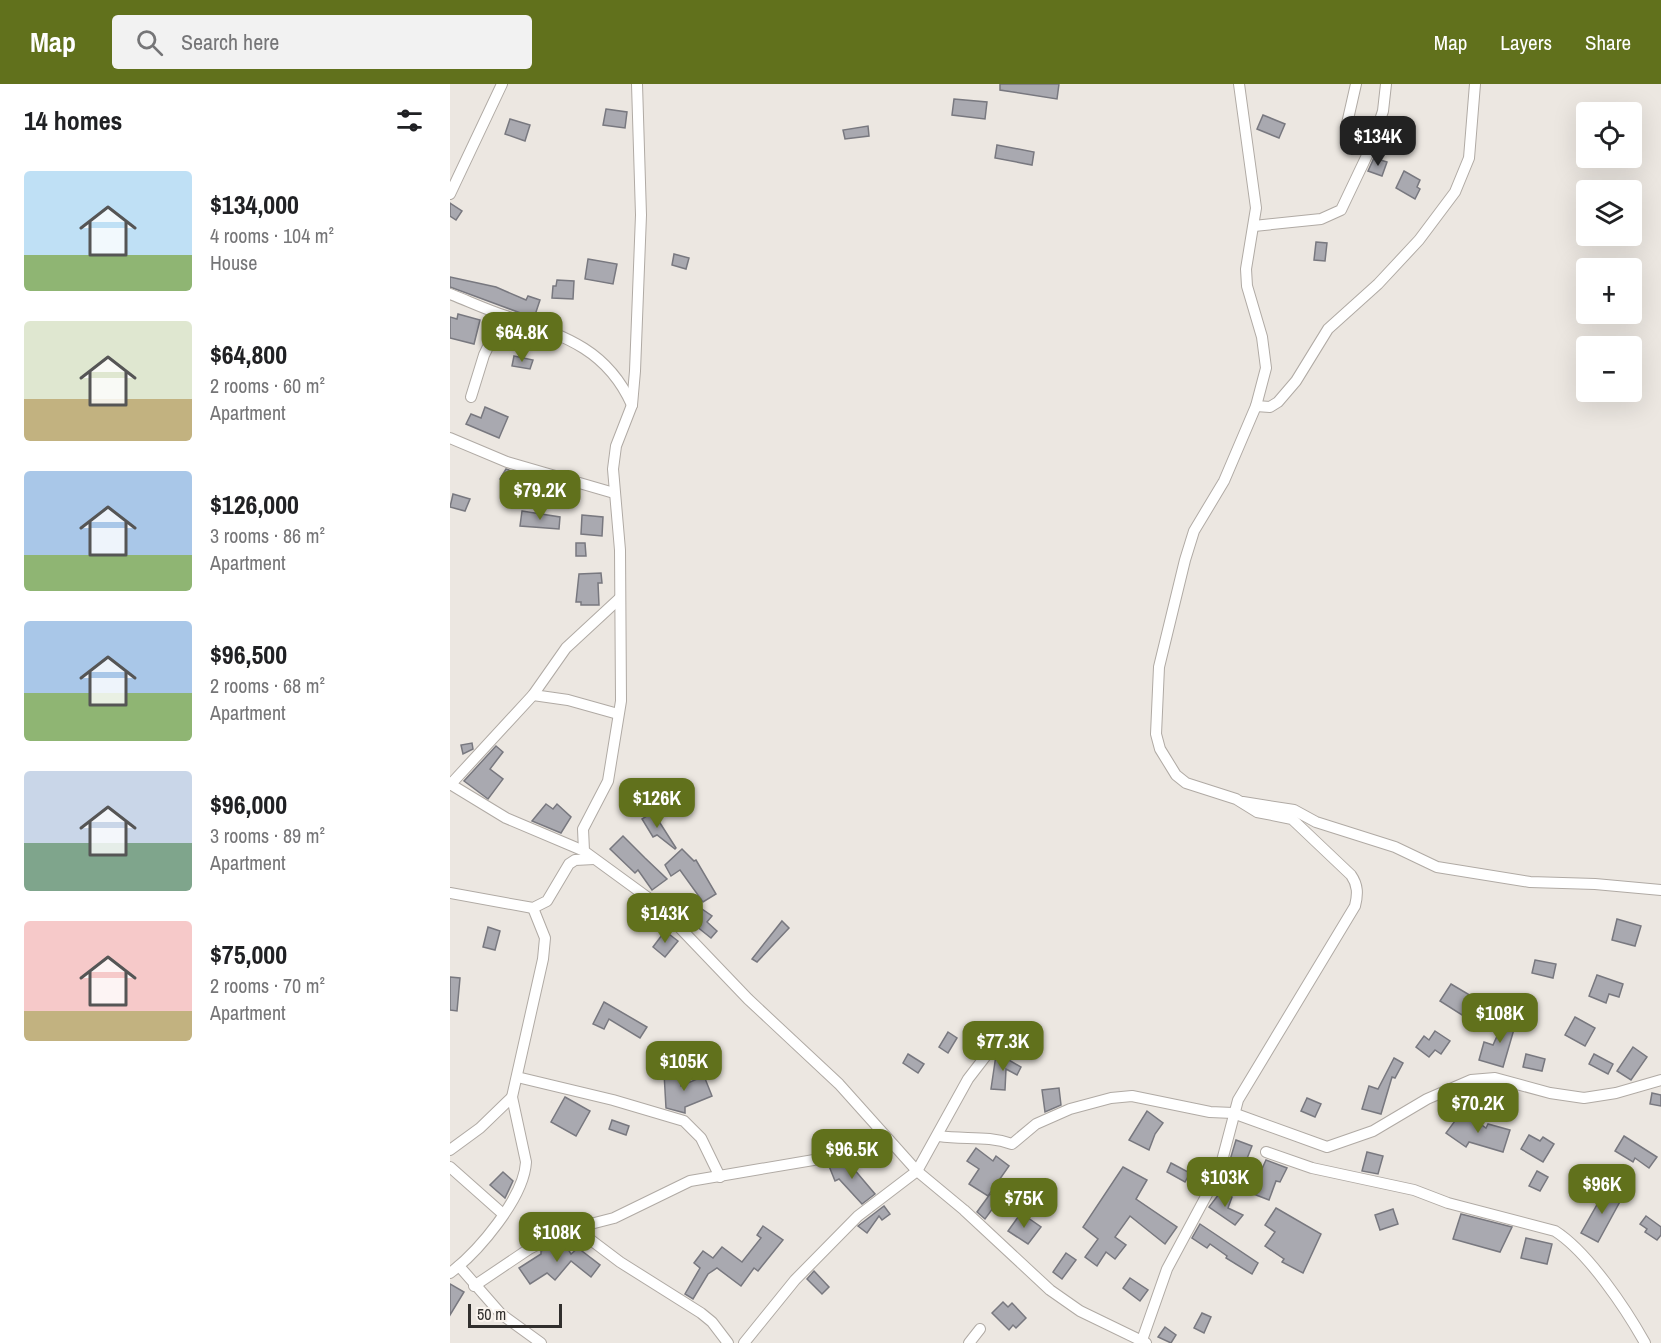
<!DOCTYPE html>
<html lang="en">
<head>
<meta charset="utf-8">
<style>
  body { margin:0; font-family:"Archivo Narrow",sans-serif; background:#f2f2f2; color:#202124; height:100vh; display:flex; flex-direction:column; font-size:22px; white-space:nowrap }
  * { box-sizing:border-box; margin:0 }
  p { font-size:20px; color:#757577 }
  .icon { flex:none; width:33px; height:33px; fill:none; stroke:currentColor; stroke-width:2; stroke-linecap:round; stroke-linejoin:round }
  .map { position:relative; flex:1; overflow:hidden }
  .panel { display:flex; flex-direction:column; background:#fff; width:450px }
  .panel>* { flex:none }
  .controls { position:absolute; left:1126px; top:18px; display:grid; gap:12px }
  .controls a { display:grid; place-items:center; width:66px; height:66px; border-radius:6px; background:#fff; box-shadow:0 6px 24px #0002; font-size:30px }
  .scale { position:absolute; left:18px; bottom:15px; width:94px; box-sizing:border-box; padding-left:6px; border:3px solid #312f2d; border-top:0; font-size:16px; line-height:21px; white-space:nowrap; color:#312f2d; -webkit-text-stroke:4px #faf4ee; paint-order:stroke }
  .price { position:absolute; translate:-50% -51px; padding:0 14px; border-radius:12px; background:#61711c; color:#fff; font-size:20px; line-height:39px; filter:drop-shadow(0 2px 3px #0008) }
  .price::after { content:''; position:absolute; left:50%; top:36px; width:18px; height:14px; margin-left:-9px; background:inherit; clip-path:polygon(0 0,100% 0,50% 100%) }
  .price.current { background:#222; color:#fff }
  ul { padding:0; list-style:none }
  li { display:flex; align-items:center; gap:18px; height:150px; padding:0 24px }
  li span { display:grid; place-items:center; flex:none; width:168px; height:120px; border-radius:6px; color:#555 }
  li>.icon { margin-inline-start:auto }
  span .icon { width:72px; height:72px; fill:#fffc; stroke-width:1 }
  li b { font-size:26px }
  h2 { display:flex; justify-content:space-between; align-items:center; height:72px; padding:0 24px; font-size:26px }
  header { display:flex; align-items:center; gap:36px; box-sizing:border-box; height:84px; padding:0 30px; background:#61711c; color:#fff }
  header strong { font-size:28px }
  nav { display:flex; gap:33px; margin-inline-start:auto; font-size:21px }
  .search { width:420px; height:54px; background:#f2f2f2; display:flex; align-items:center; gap:15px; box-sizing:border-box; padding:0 21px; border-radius:6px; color:#757577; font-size:22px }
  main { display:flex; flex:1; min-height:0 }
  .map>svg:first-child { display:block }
  .building { fill:#a9a9b0; stroke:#78787f; stroke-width:1.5 }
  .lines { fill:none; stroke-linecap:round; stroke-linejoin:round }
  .street-casing { stroke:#b0aaa4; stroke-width:12 }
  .street { stroke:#fff; stroke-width:10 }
</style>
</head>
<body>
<header>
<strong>Map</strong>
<div class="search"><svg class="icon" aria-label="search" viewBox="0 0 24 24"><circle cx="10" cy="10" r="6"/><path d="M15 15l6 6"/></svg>Search here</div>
<nav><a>Map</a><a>Layers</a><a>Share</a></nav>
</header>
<main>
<section class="panel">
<h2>14 homes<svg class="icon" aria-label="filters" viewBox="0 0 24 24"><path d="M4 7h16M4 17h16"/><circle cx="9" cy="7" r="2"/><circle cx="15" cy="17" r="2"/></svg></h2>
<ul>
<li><span style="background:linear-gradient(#bfe0f5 70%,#8fb573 0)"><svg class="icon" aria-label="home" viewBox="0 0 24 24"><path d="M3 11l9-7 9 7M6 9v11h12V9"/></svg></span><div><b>$134,000</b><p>4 rooms · 104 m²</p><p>House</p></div></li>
<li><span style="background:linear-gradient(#dfe7d0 65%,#c2b280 0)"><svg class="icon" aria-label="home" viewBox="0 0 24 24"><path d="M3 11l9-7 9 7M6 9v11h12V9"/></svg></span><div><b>$64,800</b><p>2 rooms · 60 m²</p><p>Apartment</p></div></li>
<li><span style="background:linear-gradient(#a9c7e8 70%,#8fb573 0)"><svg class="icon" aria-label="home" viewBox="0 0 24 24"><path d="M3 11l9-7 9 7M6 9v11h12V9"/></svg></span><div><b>$126,000</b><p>3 rooms · 86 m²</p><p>Apartment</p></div></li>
<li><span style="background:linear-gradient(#a9c7e8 60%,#8fb573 0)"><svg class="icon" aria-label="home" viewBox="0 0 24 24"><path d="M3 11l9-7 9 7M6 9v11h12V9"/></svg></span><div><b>$96,500</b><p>2 rooms · 68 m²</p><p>Apartment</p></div></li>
<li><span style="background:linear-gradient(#c9d6e8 60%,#7fa58c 0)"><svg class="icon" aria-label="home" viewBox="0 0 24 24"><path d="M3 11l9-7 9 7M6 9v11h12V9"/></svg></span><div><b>$96,000</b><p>3 rooms · 89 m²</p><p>Apartment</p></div></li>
<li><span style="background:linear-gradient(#f6c9c9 75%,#c2b280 0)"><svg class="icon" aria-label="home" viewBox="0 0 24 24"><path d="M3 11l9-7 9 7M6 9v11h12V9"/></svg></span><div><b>$75,000</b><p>2 rooms · 70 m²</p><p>Apartment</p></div></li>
</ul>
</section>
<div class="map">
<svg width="1211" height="1259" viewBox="0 0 1211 1259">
  <rect width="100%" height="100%" fill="#ece7e1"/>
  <!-- building -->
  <g class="building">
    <polygon points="550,0 609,0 607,15 550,6"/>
    <polygon points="504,15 537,18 535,35 502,31"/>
    <polygon points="156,25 177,28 175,44 153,41"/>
    <polygon points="813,31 835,40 829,54 807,45"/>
    <polygon points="60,35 80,41 75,57 55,50"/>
    <polygon points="418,42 419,52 395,55 393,46"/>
    <polygon points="547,61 584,68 582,81 545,74"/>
    <polygon points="924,74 937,78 932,92 918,87"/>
    <polygon points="954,87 970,96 967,103 970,105 965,115 946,104"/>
    <polygon points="0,119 12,127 6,136 0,132"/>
    <polygon points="866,158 877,159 875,177 864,176"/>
    <polygon points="224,170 239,174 236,185 222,181"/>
    <polygon points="138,175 167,180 163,200 135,195"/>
    <polygon points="0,193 46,203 76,216 78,212 90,216 84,234 0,203"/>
    <polygon points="107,196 124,197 123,215 102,214 103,202 106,202"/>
    <polygon points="8,230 30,236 24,260 0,254 0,233 7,235"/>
    <polygon points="64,272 83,276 80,285 62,282"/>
    <polygon points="35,323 58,333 49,354 16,340 21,330 31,334"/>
    <polygon points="56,385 73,391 66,404 50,395"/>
    <polygon points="3,410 20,415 15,427 0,423"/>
    <polygon points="72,427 110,433 109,445 70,442"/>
    <polygon points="132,431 153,433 152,452 131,450"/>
    <polygon points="126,459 135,459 136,472 126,472"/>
    <polygon points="151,489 152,499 148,499 149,521 131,521 131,518 126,518 129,490"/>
    <polygon points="22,659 23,665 13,670 11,661"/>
    <polygon points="46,662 53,668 40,685 53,695 38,715 14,697"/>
    <polygon points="96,720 103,725 107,720 121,733 111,749 82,737"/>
    <polygon points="203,728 226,764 225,765 207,751 203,753 192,735"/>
    <polygon points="173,752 195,774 217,795 202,806 188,786 185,789 160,765"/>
    <polygon points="232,765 244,777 246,776 266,810 253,818 230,786 221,792 215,781"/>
    <polygon points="252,825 262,832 257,838 267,847 261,854 241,838"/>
    <polygon points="1167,835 1191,842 1185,862 1162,856"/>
    <polygon points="332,837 339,844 307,878 302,875"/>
    <polygon points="38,843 50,847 45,866 33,863"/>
    <polygon points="215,847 228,857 215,873 203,863"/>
    <polygon points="1085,876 1106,880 1103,894 1082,889"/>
    <polygon points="1147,891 1173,900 1169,913 1159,910 1156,919 1139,912"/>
    <polygon points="0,893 10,894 7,927 0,926"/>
    <polygon points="1001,900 1023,913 1012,931 990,917"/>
    <polygon points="154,918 197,943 190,954 159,935 154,945 143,940"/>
    <polygon points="1057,930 1067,935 1053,983 1029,976 1034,958 1043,961"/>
    <polygon points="1125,933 1145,944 1135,962 1115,951"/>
    <polygon points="985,947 1000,957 991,970 985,966 979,973 966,963 974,952 979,956"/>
    <polygon points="498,948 507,954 498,969 489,963"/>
    <polygon points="1183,963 1197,973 1181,996 1167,987"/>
    <polygon points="458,970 474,980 468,989 453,979"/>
    <polygon points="1076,970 1095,975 1092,987 1073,983"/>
    <polygon points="1144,970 1163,980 1158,990 1139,980"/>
    <polygon points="546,971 557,972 557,975 571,983 567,991 556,985 555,1006 541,1005"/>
    <polygon points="944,974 953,979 945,994 942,993 931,1030 912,1025 919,1002 928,1005"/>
    <polygon points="229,987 231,1002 254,992 262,1012 235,1023 235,1029 216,1024 214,989"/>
    <polygon points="609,1004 611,1021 595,1028 592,1006"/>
    <polygon points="1202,1009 1211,1011 1211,1022 1200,1020"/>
    <polygon points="115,1013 140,1027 126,1052 101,1038"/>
    <polygon points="857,1014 871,1020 865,1033 851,1027"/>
    <polygon points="697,1027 713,1039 705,1050 699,1066 679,1056"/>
    <polygon points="1010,1030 1018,1036 1021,1033 1036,1044 1038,1040 1060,1046 1053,1068 1019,1058 1016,1063 996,1049"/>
    <polygon points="162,1036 179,1042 176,1051 159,1045"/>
    <polygon points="1079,1051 1090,1057 1093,1053 1104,1060 1093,1078 1071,1065"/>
    <polygon points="1174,1052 1207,1073 1199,1084 1185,1074 1183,1078 1165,1067"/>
    <polygon points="786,1056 802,1062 794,1082 780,1076"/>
    <polygon points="526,1064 543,1077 546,1072 559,1082 538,1112 519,1100 529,1085 517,1077"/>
    <polygon points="917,1068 933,1072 928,1090 912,1087"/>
    <polygon points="408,1075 411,1080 403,1084 425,1110 412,1120 389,1095 385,1097 379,1082"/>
    <polygon points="816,1076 837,1084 830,1098 826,1097 819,1116 801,1109"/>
    <polygon points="721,1079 740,1089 735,1098 717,1088"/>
    <polygon points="673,1083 697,1096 686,1115 727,1143 715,1160 680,1132 665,1153 676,1161 665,1175 656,1168 647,1182 635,1173 648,1155 633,1143"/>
    <polygon points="1087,1087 1098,1093 1090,1107 1079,1102"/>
    <polygon points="53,1088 63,1097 55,1114 40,1101"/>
    <polygon points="1157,1103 1173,1112 1148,1158 1131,1149"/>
    <polygon points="772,1106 782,1113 778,1124 793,1131 785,1141 759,1123"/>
    <polygon points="540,1110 549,1116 535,1135 527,1128"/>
    <polygon points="434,1122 440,1130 432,1136 429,1132 417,1149 408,1142"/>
    <polygon points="826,1124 871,1150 853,1189 832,1178 834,1175 815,1162 825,1148 815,1141"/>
    <polygon points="943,1125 948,1140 930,1146 925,1131"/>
    <polygon points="571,1129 591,1143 578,1160 558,1147"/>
    <polygon points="1011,1130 1062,1143 1050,1168 1003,1155"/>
    <polygon points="1196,1132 1211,1143 1211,1151 1207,1156 1195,1148 1197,1145 1190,1140"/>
    <polygon points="750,1140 808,1179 802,1190 776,1174 777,1172 760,1160 757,1164 742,1154"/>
    <polygon points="313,1142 333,1156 308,1187 304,1184 291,1202 267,1184 258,1190 243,1215 235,1210 250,1184 244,1179 253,1167 263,1174 272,1163 292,1178 311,1154 307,1151"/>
    <polygon points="1076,1154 1102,1160 1097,1180 1071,1174"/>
    <polygon points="113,1157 121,1170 128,1164 150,1181 141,1193 121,1177 105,1196 97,1189 80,1200 69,1184 91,1170 91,1167"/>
    <polygon points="616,1169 626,1176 612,1195 603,1188"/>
    <polygon points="364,1187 379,1203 372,1210 357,1195"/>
    <polygon points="680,1194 698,1206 690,1217 673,1204"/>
    <polygon points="0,1200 14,1208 0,1231"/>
    <polygon points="553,1218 558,1223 562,1219 576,1234 566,1244 563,1241 559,1246 542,1229"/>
    <polygon points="752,1229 761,1233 754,1249 744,1244"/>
    <polygon points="715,1243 726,1251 721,1259 708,1253"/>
  </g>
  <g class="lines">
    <defs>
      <g id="street">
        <polyline points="187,0 191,131 185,287 182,321 166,362 163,385 170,466 171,617 158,697 133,745 134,767 208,821 298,915 389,1000 467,1087 514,1126 600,1206 630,1227 696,1259"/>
        <polyline points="896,44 906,0"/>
        <polyline points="0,110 52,0"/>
        <polyline points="804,142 871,135 891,126 921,63 933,27 936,0"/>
        <path d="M0,210C18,217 37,226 56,232C111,251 156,263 182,321"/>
        <polyline points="21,313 34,271 53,232"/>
        <polyline points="806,322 820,323 828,318 846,297 878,245 928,200 969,156 1005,108 1019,74 1025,0"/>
        <polyline points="0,354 57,378 164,409"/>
        <polyline points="83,611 118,616 168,630"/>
        <polyline points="0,700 56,734 134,767"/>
        <polyline points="0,701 83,611 116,564 170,514"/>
        <polyline points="793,718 844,726 866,738 945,763 987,783 1080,798 1145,800 1211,806"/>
        <polyline points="0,809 83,824 97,817 119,780 125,776 144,775"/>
        <polyline points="67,993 163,1016 234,1037 251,1054 270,1093"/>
        <path d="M489,1052C514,1056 537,1051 562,1060L586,1040L620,1025L661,1014L682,1012L760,1028L783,1029L877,1063L923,1047L977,1015L1021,996L1045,994L1100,1009L1134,1014L1166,1009L1211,996"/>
        <polyline points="0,1066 30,1044 62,1013"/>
        <path d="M816,1068L862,1084L964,1106L998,1119L1105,1147C1138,1168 1176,1225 1195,1259"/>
        <polyline points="0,1083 53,1130"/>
        <polyline points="125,1144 170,1178 251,1229 262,1238 278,1259"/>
        <polyline points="9,1182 51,1230 91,1259"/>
        <path d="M0,1189C28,1168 74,1114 76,1078L62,1013L93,875L95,854L83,824"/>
        <polyline points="24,1202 79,1165 101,1154 125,1144 164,1134 240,1097 399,1070 438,1056"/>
        <polyline points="294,1259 345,1196 408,1132 467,1087 518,995 555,947"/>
        <polyline points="519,1259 530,1245"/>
        <path d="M691,1259L717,1185L769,1088L788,1016L905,822C908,810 908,801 901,791L842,735L807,728L786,715L736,699L726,691L710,665L706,650L709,583L735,476L744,447L774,397L806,322L816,284L812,253L797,202L796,185L806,124L789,0"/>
      </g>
    </defs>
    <!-- street casing -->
    <use href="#street" class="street-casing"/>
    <!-- street -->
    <use href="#street" class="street"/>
  </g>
</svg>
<div class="controls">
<a><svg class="icon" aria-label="locate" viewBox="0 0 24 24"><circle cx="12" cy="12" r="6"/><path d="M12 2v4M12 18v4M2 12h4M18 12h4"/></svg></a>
<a><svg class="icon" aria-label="layers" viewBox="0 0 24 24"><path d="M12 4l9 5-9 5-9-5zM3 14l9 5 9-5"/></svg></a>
<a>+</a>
<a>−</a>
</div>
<div class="scale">50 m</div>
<b class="price current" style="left:928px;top:83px">$134K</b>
<b class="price" style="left:72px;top:279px">$64.8K</b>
<b class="price" style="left:90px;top:437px">$79.2K</b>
<b class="price" style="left:207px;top:745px">$126K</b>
<b class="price" style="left:215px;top:860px">$143K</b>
<b class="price" style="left:1050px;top:960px">$108K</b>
<b class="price" style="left:553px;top:988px">$77.3K</b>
<b class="price" style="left:234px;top:1008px">$105K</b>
<b class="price" style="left:1028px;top:1050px">$70.2K</b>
<b class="price" style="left:402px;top:1096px">$96.5K</b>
<b class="price" style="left:775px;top:1124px">$103K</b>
<b class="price" style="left:1152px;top:1131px">$96K</b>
<b class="price" style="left:574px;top:1145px">$75K</b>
<b class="price" style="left:107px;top:1179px">$108K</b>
</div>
</main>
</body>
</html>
